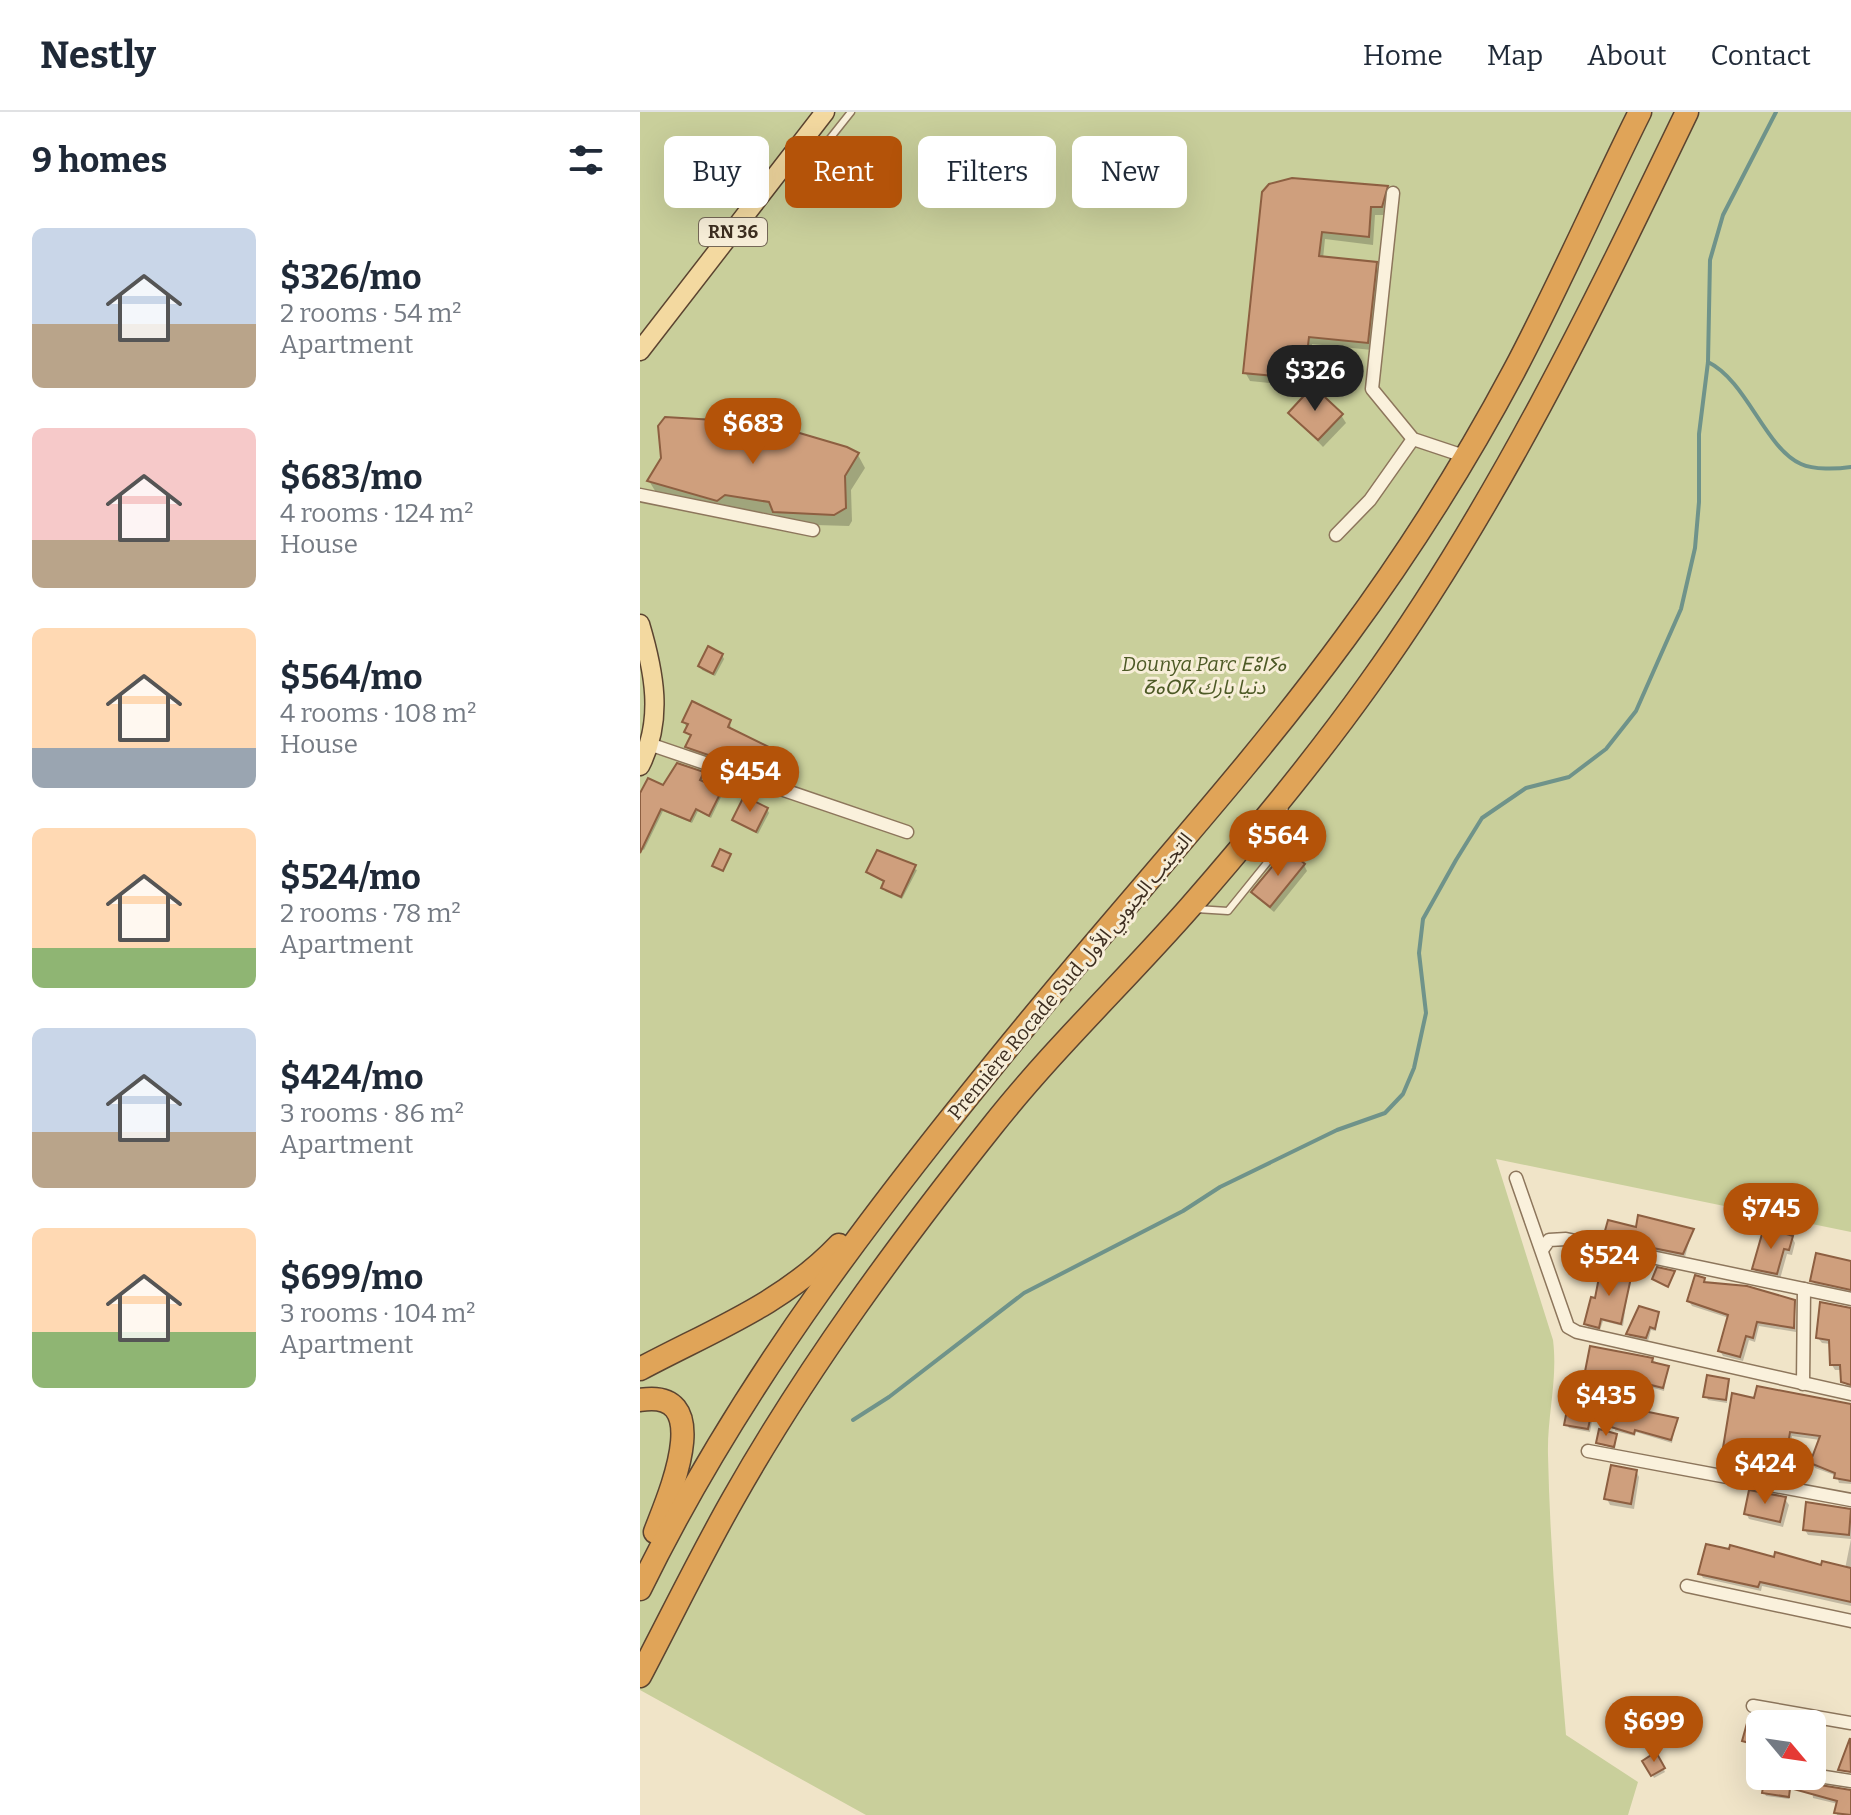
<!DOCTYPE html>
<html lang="en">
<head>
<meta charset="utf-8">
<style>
  body { margin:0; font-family:Bitter,"Noto Sans Arabic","Noto Sans Tifinagh",serif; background:#f6f6f7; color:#1f2937; height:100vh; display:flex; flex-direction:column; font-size:30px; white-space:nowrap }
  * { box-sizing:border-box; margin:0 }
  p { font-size:26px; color:#747a83 }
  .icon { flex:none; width:44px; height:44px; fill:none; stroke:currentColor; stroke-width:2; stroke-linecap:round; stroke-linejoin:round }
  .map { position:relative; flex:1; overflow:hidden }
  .side { display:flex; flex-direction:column; background:#fff; width:640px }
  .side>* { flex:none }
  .banner { position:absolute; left:24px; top:24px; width:760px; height:72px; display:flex; gap:16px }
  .needle { width:52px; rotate:119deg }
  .controls { position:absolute; left:1106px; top:1598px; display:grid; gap:16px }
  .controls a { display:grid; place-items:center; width:80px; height:80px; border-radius:12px; background:#fff; box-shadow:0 8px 32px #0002; font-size:40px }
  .price { position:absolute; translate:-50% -68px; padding:0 18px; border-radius:28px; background:#b45309; color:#fff; font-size:26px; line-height:52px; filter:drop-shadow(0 2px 4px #0008) }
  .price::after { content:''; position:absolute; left:50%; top:48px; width:24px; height:18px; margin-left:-12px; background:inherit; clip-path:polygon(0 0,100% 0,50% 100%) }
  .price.on { background:#222; color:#fff }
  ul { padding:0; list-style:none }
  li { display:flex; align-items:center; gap:24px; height:200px; padding:0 32px }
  li span { display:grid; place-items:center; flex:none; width:224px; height:160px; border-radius:12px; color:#555 }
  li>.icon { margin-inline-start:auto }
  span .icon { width:96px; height:96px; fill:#fffc; stroke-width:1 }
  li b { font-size:34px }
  h2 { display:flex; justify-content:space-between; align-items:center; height:96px; padding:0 32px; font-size:34px }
  .chip { padding:0 28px; border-radius:12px; background:#fff; box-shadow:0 8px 32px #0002; font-size:28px; line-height:72px }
  .chip.on { background:#b45309; color:#fff }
  header { display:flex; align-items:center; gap:48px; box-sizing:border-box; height:112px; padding:0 40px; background:#fff; border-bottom:2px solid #e0e1e3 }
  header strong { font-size:38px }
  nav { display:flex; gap:44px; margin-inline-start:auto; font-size:28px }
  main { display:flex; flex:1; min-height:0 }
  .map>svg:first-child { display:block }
  .park { fill:#c9cf9b }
  .shadow { fill:#0003 }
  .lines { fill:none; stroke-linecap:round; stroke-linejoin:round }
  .stream { stroke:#6f938a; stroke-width:4 }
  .building { fill:#cf9f7d; stroke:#8d5f41; stroke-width:2 }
  .lane-casing { stroke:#8d765c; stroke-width:9 }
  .street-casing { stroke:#8d765c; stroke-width:15 }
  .primary-casing { stroke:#5b4430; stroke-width:21 }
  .highway-casing { stroke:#5b4430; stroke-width:25 }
  .lane { stroke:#faf1dc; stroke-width:6 }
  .street { stroke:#faf1dc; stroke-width:12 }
  .primary { stroke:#f3d9a0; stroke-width:18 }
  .highway { stroke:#e0a458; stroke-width:22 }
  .labels { text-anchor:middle; stroke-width:6; stroke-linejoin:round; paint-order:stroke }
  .shield { fill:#f7eed8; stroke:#756857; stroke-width:2 }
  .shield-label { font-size:18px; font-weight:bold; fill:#3d2e20 }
  .park-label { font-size:20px; font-style:italic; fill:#4d5a26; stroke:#f7eed8 }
  .street-label { font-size:20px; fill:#3d2e20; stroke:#f7eed8 }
</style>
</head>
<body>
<header>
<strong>Nestly</strong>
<nav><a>Home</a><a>Map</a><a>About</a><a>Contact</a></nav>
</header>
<main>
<section class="side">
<h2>9 homes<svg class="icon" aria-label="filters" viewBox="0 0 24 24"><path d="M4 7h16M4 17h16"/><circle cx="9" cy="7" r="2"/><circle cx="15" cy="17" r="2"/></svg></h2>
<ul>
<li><span style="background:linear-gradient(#c9d6e8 60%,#b9a48a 0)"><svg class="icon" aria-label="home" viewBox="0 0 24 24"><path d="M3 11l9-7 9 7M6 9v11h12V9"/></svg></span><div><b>$326/mo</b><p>2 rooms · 54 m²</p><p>Apartment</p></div></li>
<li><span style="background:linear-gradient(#f6c9c9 70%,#b9a48a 0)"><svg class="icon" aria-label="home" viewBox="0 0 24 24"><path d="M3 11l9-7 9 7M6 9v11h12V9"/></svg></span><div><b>$683/mo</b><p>4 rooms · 124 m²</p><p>House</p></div></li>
<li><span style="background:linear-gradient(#ffd9b3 75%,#9aa5b1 0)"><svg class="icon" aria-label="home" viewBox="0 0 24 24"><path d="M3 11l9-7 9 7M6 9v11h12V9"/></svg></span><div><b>$564/mo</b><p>4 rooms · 108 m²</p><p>House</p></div></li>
<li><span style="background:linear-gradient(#ffd9b3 75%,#8fb573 0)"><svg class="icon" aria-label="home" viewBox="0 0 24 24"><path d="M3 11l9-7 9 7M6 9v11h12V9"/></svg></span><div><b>$524/mo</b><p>2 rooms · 78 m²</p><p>Apartment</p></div></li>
<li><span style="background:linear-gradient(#c9d6e8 65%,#b9a48a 0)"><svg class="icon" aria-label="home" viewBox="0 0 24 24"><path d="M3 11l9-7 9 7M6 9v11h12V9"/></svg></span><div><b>$424/mo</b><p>3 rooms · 86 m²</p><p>Apartment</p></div></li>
<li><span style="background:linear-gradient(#ffd9b3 65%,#8fb573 0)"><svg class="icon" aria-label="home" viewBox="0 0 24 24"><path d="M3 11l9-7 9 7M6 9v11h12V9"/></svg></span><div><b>$699/mo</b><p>3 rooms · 104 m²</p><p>Apartment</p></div></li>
</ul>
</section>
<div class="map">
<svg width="1211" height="1703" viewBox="0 0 1211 1703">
  <rect width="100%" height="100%" fill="#f0e4c8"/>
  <!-- park -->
  <path class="park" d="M0,0H1211V1120L856,1047L913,1228C918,1268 907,1303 908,1343C910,1436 918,1530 926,1623L998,1670L988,1703H226L0,1578Z"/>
  <!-- shadow -->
  <g class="shadow">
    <polygon points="746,76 751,84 746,103 735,103 733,133 685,127 683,147 735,152 740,160 732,238 672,232 668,275 610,269 605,260 624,81"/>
    <polygon points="651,301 701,303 706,311 683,335"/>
    <polygon points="97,319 144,328 147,320 218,343 225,356 211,378 212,409 209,414 143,412 137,403 92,395 85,401 17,382 9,369"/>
    <polygon points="82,543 84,547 75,564 62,558 60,554"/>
    <polygon points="44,610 90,610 91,618 136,640 139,645 128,666 81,646 79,650 51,640 48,635 52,626"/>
    <polygon points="63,662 62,671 82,683 71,706 58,699 52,711 23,699 4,738 0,736 0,686"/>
    <polygon points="127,697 129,701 118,722 94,708"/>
    <polygon points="238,741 277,758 262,787 245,779 245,771 228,760"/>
    <polygon points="664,753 667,759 634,800 617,786 614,780"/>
    <polygon points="1052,1118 1045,1145 967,1129 965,1125"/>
    <polygon points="1152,1125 1155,1131 1152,1143 1147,1142 1140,1167 1117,1162 1114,1157"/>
    <polygon points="1211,1151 1211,1182 1176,1174 1173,1169"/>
    <polygon points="990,1163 983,1214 963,1209 960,1218 948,1215 946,1212"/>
    <polygon points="1064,1167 1067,1172 1154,1189 1156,1220 1119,1214 1115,1230 1109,1228 1103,1249 1083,1244 1080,1239 1089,1206 1052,1194 1049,1189"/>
    <polygon points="1211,1197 1211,1277 1203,1270 1202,1258 1195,1258 1192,1253 1191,1232 1182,1231 1178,1226"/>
    <polygon points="1018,1202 1016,1219 1011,1218 1008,1229 990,1225 988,1222"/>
    <polygon points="952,1236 1012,1248 1028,1256 1024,1279 996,1271 990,1298 1036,1308 1032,1331 996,1320 995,1324 975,1319 983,1278 959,1272 950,1320 929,1316 927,1312 941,1287"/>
    <polygon points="1088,1269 1087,1291 1068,1288 1066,1284"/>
    <polygon points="1116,1288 1211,1299 1211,1372 1199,1371 1197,1364 1175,1356 1172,1351 1180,1328 1152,1324 1145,1370 1085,1359 1082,1354"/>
    <polygon points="976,1324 975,1337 958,1331"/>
    <polygon points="996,1359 999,1365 994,1397 970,1393 967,1387"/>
    <polygon points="1145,1387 1149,1393 1143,1415 1109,1407 1106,1401"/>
    <polygon points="1168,1392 1211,1397 1211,1494 1122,1474 1121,1479 1063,1466 1060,1461 1205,1457 1211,1427 1168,1423 1165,1418"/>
    <polygon points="1110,1606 1129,1612 1120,1612 1120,1637 1105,1629"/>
    <polygon points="1036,1613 1056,1613 1058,1617 1055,1624"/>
    <polygon points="1016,1643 1025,1660 1014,1666 1005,1649"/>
    <polygon points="1152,1672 1149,1687 1126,1684 1124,1680"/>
    <polygon points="1172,1674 1211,1678 1211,1703 1197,1703 1198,1692 1173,1686"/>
  </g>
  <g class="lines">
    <!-- stream -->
    <g class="stream">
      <path d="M1068,250C1107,269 1125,336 1161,352C1174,358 1197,357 1211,355"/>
      <polyline points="213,1308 249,1285 384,1181 543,1099 580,1075 697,1018 745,1001 763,982 774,956 786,901 779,841 783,807 816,748 842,706 886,676 929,665 966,637 996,599 1041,497 1055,436 1059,390 1059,322 1068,250 1070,148 1083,103 1136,0"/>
    </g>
  </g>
  <!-- building -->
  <g class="building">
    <polygon points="652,66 748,74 742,95 731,95 729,125 682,120 679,144 737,150 728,231 669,225 664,267 603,261 622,80 629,72"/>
    <polygon points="673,274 703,302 678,328 648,301"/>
    <polygon points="25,305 92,309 98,317 143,326 146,317 207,335 219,341 205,364 206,396 194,403 133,400 129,390 85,383 77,389 7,369 21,346 18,314"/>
    <polygon points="68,534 83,542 73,562 58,554"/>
    <polygon points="52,589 91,608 88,615 137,639 126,662 78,642 77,646 45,635 51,623 44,620 48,612 42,610"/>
    <polygon points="37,651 64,660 60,668 82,678 69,704 56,697 50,709 21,697 0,741 0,681 8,666 23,673"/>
    <polygon points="104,684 128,696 116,720 92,708"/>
    <polygon points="80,737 91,742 83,759 72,754"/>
    <polygon points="647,737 665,752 630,795 611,780"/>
    <polygon points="237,738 276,753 261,785 241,776 244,769 226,760"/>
    <polygon points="998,1103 1054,1117 1043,1142 963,1126 968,1108 996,1115"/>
    <polygon points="1124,1115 1153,1124 1149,1138 1144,1137 1137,1162 1112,1157"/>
    <polygon points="1176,1141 1211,1149 1211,1178 1170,1169"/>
    <polygon points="961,1155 992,1161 981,1212 961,1207 959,1216 944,1212 951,1185 955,1186"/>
    <polygon points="1017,1155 1035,1159 1028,1175 1012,1167"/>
    <polygon points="1055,1163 1065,1166 1064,1170 1107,1174 1155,1188 1154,1216 1117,1210 1113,1226 1106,1224 1100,1245 1078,1239 1088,1203 1047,1189"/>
    <polygon points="1180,1190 1211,1196 1211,1273 1201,1270 1200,1253 1190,1253 1189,1228 1176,1226"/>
    <polygon points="999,1194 1019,1200 1015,1217 1010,1215 1006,1226 986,1222"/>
    <polygon points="950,1234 1013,1246 1012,1250 1029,1254 1023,1276 995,1269 989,1296 1038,1306 1031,1328 995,1318 994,1322 971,1315 982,1275 958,1270 948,1317 924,1313 930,1283 940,1285"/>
    <polygon points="1067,1263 1089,1267 1086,1288 1063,1285"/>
    <polygon points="1117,1274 1211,1292 1211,1369 1194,1366 1195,1361 1170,1351 1180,1324 1150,1320 1143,1366 1080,1354 1092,1281 1114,1286"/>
    <polygon points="959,1317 977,1322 974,1335 956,1331"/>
    <polygon points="971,1353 997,1358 991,1392 964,1387"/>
    <polygon points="1109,1378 1146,1385 1140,1410 1104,1402"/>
    <polygon points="1166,1390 1211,1397 1209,1423 1163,1418"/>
    <polygon points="1066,1432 1089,1437 1090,1433 1134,1445 1135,1440 1181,1453 1182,1449 1211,1456 1211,1490 1120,1470 1118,1475 1058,1462"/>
    <polygon points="1038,1603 1058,1612 1053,1622 1033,1613"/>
    <polygon points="1109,1604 1120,1606 1120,1634 1102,1629"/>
    <polygon points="1210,1626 1211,1660 1198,1658"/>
    <polygon points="1016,1640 1025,1656 1011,1664 1002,1649"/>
    <polygon points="1125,1664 1211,1678 1211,1703 1194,1701 1197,1689 1150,1676 1149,1685 1122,1681"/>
  </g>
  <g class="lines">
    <defs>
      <g id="lane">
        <polyline points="157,68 211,0"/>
        <polyline points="556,797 588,799 647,726 644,692"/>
      </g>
      <g id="street">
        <polyline points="753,81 732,277 773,327 824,344"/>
        <polyline points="0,383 173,418"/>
        <polyline points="696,423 730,388 773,327"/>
        <polyline points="9,632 267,720"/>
        <polyline points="876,1066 928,1215 937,1220 1211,1282"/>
        <polyline points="902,1138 909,1128 926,1127 1211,1187"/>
        <polyline points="1163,1272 1164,1177"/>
        <polyline points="948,1339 1211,1388"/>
        <polyline points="1047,1474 1211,1509"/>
        <polyline points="1113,1594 1211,1611"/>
        <polyline points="1172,1663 1211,1669"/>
      </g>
      <g id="primary">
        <polyline points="0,239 185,0"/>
        <path d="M0,512C14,559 24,608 0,654"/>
      </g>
      <g id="highway">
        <path d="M0,1257C71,1219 143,1192 199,1133"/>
        <path d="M0,1288C78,1275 27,1388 15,1420"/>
        <path d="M0,1477C103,1266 248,1080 397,900C500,775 610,656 706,525C768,441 825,351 874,259C919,174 957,86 1000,0"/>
        <path d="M0,1564C31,1505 60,1445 93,1387C167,1256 259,1131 353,1013C414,936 486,868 550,795C612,724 674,649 729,572C857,394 952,197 1047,0"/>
      </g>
    </defs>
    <!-- lane casing -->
    <use href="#lane" class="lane-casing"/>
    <!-- street casing -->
    <use href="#street" class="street-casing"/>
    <!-- primary casing -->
    <use href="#primary" class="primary-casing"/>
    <!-- highway casing -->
    <use href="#highway" class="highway-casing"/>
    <!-- lane -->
    <use href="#lane" class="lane"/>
    <!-- street -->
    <use href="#street" class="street"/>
    <!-- primary -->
    <use href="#primary" class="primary"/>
    <!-- highway -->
    <use href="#highway" class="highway"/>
  </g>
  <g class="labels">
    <!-- shield labels -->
    <rect class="shield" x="59" y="106" width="68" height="28" rx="6"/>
    <g class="shield-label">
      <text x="93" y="126">RN 36</text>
    </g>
    <!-- park labels -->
    <g class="park-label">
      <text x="564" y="559">Dounya Parc ⴹⵓⵏⵢⴰ<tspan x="564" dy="23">ⵒⴰⵔⴽ دنيا بارك</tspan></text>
    </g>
    <!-- street labels -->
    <g class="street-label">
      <text transform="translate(430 864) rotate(-50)" y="7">Première Rocade Sud التجنب الجنوبي الأول</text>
    </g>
  </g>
</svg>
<div class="controls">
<a><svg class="needle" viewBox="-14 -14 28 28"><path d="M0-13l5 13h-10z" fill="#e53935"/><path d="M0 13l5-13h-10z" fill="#747a83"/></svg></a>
</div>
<b class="price on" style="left:675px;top:301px">$326</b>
<b class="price" style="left:113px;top:354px">$683</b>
<b class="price" style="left:110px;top:702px">$454</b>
<b class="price" style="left:638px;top:766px">$564</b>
<b class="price" style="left:1131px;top:1139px">$745</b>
<b class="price" style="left:969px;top:1186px">$524</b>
<b class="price" style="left:966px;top:1326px">$435</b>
<b class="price" style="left:1125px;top:1394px">$424</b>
<b class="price" style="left:1014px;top:1652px">$699</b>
<div class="banner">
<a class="chip">Buy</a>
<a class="chip on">Rent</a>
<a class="chip">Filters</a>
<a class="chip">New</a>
</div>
</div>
</main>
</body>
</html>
